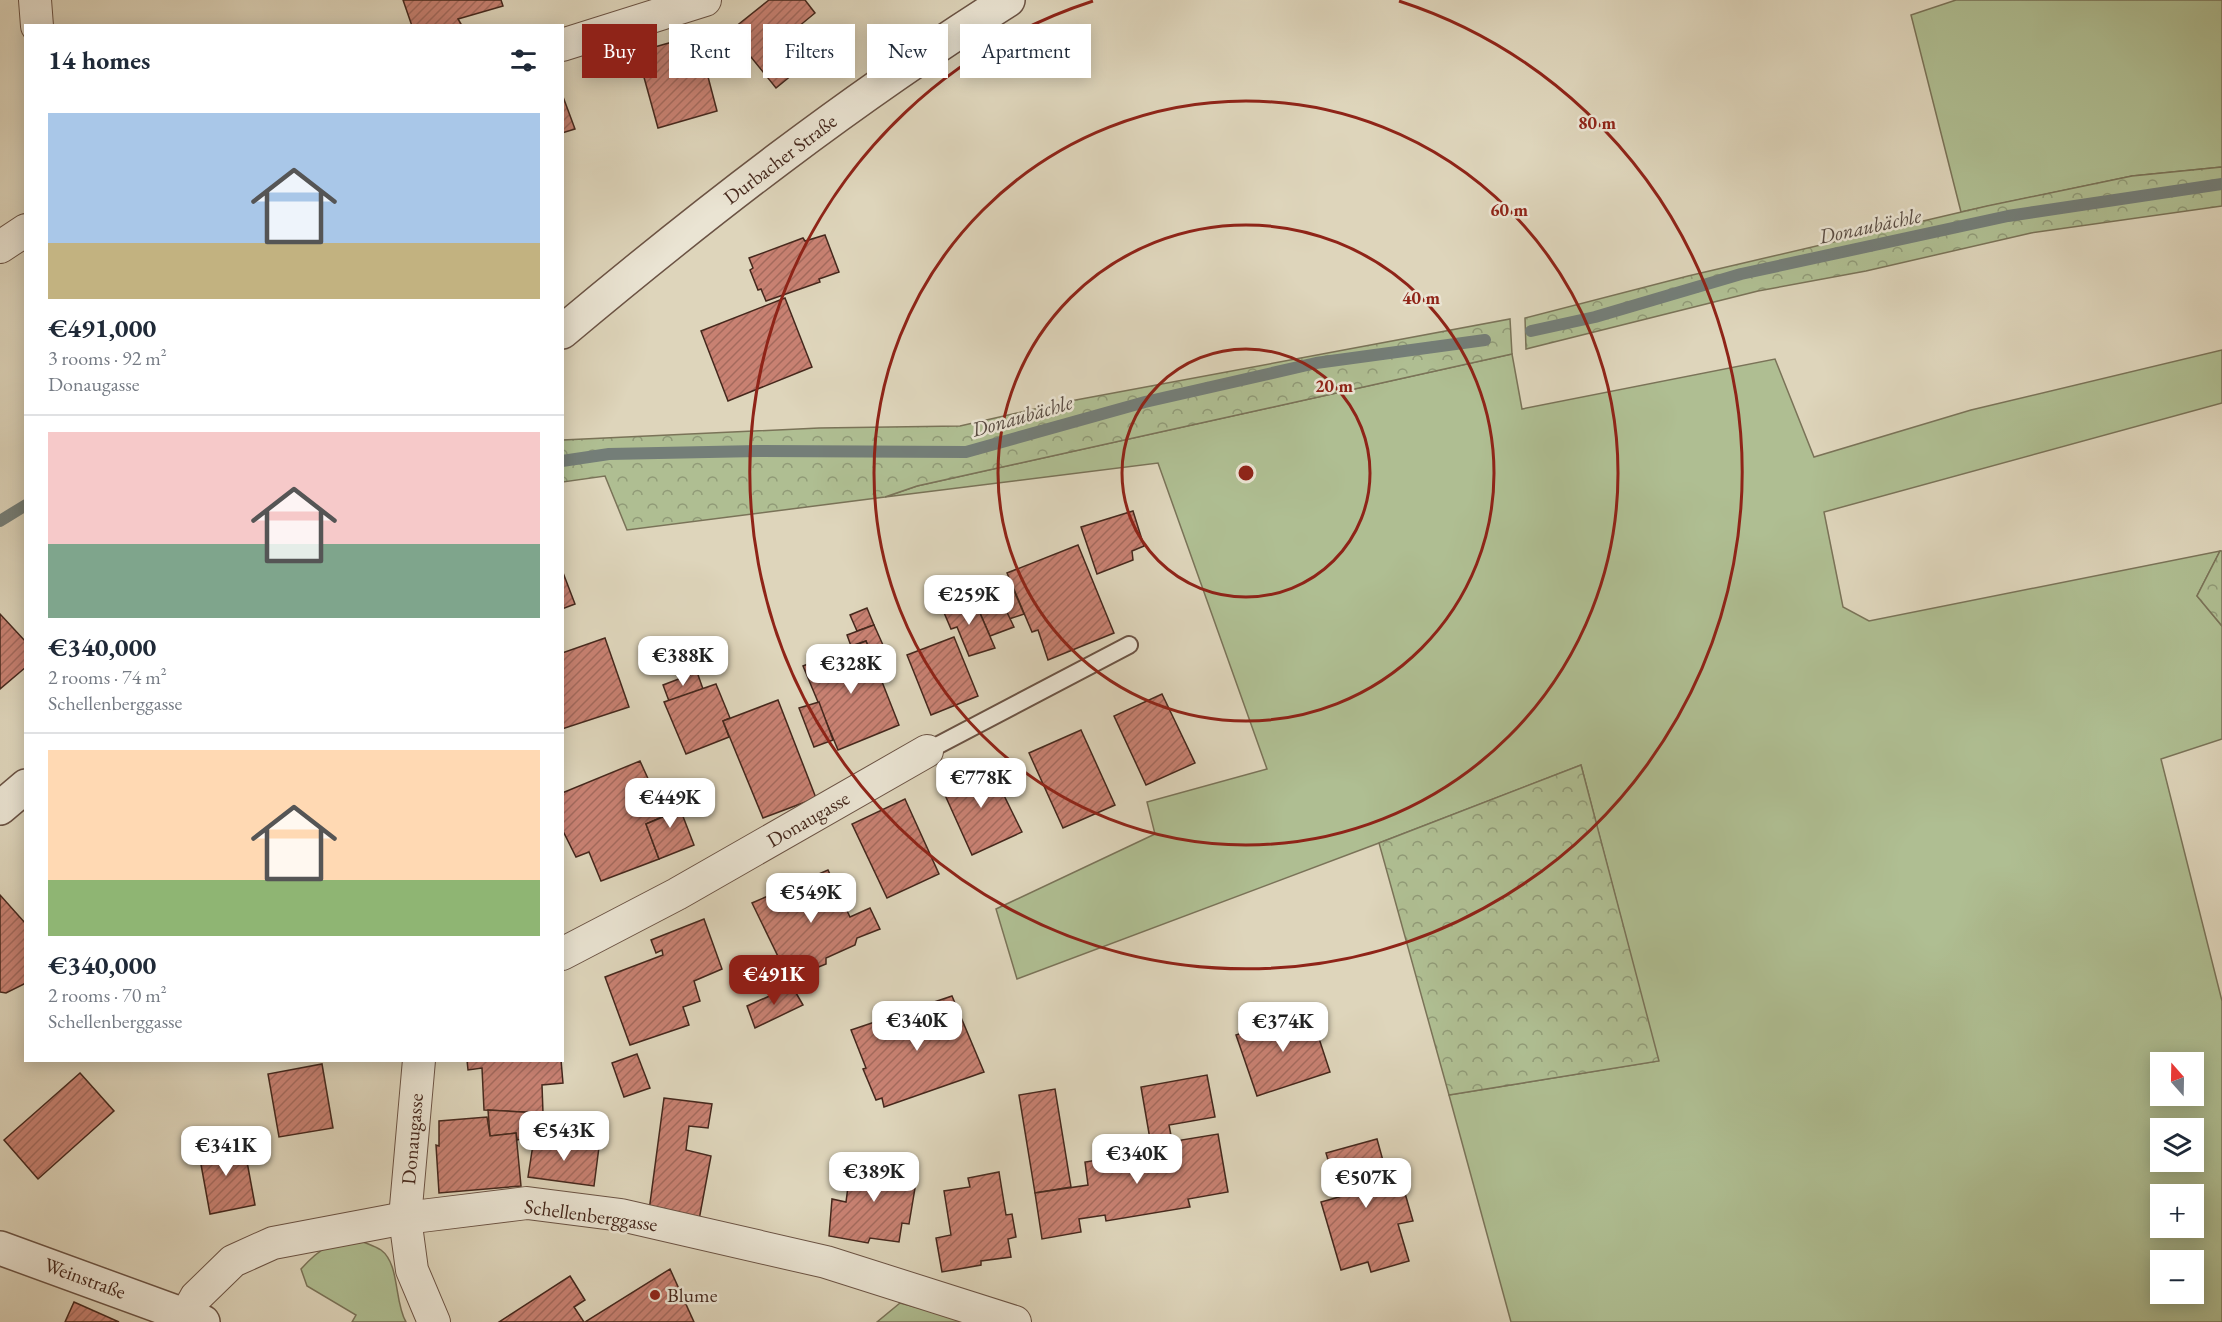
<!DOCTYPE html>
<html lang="en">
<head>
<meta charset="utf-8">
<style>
  body { margin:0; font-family:"EB Garamond",serif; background:#f6f6f7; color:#1f2937; height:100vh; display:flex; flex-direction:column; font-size:22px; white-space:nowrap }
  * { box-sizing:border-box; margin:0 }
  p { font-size:20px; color:#747a83 }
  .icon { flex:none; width:33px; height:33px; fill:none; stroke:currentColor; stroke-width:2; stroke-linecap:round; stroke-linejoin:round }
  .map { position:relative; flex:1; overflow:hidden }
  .sheet { position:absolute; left:24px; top:24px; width:540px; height:1038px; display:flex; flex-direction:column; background:#fff; border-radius:0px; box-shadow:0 3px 15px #0003 }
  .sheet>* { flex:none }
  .top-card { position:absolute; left:582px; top:24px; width:570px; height:54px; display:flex; gap:12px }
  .needle { width:39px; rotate:340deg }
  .controls { position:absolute; left:2150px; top:1052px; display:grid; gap:12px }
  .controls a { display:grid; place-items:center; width:54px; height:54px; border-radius:0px; background:#fff; box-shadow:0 3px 15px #0003; font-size:30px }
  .price { position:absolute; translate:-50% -51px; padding:0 14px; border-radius:12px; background:#fff; color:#222; font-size:20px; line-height:39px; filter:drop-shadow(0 2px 3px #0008) }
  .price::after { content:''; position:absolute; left:50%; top:36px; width:18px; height:14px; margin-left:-9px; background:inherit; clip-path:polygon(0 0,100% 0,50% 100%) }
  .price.current { background:#8f2418; color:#fff }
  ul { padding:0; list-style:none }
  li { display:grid; align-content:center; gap:12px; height:318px; padding:0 24px }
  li+li { border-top:2px solid #e0e1e3 }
  li span { display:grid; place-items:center; height:186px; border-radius:0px; color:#555 }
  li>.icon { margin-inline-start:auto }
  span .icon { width:108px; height:108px; fill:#fffc; stroke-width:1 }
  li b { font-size:26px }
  h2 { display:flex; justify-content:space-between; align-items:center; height:72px; padding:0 24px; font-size:26px }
  .pill { padding:0 21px; border-radius:0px; background:#fff; box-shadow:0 3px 15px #0003; font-size:21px; line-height:54px }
  .pill.current { background:#8f2418; color:#fff }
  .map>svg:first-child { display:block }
  .green { fill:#afbe92; stroke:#7a7358; stroke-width:1.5; fill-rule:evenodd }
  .forest { fill:url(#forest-crowns); stroke:#7a7358; stroke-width:1.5 }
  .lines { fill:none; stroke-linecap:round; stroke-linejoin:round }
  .stream { stroke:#747e78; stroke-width:12 }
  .building { fill:url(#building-hatch); stroke:#45281d; stroke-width:1.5 }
  .service-casing { stroke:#6b5344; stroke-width:20 }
  .minor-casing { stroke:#6b5344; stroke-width:34 }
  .tertiary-casing { stroke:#6b5344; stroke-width:36 }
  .service { stroke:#eae4d3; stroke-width:16 }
  .minor { stroke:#eae4d3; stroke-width:32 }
  .tertiary { stroke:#eae4d3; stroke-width:33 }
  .ring { fill:none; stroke:#8f2418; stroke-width:3 }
  .poi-dot { fill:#8f2418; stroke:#eae4d3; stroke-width:2 }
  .labels { text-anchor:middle; stroke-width:5; stroke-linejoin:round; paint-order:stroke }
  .street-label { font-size:20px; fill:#45281d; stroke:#eae4d3 }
  .poi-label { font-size:20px; fill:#45281d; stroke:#eae4d3; text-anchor:start }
  .water-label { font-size:21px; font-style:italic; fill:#594c43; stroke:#eae4d3 }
  .centre { fill:#8f2418; stroke:#eae4d3; stroke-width:3 }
  .ring-label { font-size:18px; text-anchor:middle; font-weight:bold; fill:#8f2418; stroke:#eae4d3; stroke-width:5; stroke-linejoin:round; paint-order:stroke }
</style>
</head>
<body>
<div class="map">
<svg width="2222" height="1322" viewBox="0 0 2222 1322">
  <defs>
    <pattern id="forest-crowns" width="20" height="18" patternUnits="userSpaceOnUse" patternTransform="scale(1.5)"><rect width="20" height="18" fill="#afbe92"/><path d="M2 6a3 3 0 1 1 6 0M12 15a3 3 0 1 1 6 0" fill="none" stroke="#909a77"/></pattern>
    <pattern id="building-hatch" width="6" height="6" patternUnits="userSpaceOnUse" patternTransform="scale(1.5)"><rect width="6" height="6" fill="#c88172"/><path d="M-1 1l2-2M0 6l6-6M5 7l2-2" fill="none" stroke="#a46a5d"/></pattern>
  </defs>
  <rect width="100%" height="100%" fill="#ded5bb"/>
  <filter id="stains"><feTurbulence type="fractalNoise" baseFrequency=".00333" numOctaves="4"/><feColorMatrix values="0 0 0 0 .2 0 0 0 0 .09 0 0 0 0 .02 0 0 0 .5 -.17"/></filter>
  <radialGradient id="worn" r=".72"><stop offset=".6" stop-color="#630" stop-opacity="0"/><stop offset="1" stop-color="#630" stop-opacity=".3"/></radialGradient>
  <!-- green -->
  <g class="green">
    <polygon points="1956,0 2222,0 2222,167 2132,176 1961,212 1911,15"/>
    <path d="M2222,350V403L1824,512L1843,607L1869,621L2220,551L2197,596L2222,626V739L2161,759L2222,1001V1322H1511L1449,1095L1658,1061L1581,765L1379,843L1017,979L996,909L1155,834L1147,802L1267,769L1158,463L885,497L917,486L1512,354L1522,409L1775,359L1814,457L1971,410ZM2160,1062H2193V1095H2160ZM2160,1128H2193V1161H2160ZM2160,1194H2193V1227H2160ZM2160,1260H2193V1293H2160Z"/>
    <path d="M359,1240C365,1243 375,1246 381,1250C400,1264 394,1302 406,1322H352L356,1315L307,1286L301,1269C322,1246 329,1244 359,1240Z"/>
    <polygon points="900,1303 972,1322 877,1322"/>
  </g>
  <!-- forest -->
  <g class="forest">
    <polygon points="2222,167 2222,206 2031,233 1866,271 1758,291 1526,349 1525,318 1688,276 1987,206 2132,176"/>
    <polygon points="1510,319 1512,354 917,486 885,497 627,530 605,476 563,482 563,440 819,428 960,426 1065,402"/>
    <polygon points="2220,551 2222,551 2222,626 2197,596"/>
    <polygon points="1581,765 1659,1061 1449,1095 1379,843"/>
  </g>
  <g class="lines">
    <!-- stream -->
    <g class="stream">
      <polyline points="1531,331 1595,317 1741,274 2008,216 2222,184"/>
      <polyline points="562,461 609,454 758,451 966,452 1145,402 1316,363 1485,340"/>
      <polyline points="0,521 26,505"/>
    </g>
  </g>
  <!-- building -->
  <g class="building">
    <polygon points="403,0 501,0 503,6 458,19 461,24 457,26 412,26"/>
    <polygon points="769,0 805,0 815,13 798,27 819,53 776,88 730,31"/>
    <polygon points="697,35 717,111 658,128 637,52"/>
    <polygon points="562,94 575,129 562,133"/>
    <polygon points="825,235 839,272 819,279 820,282 766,301 761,289 758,290 750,270 753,268 749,258 803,238 805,241"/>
    <polygon points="785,298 812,367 728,401 701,331"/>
    <polygon points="1133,511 1144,546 1132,551 1133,560 1097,574 1081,527"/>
    <polygon points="1078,545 1114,633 1048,660 1038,630 1032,632 1007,573"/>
    <polygon points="562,570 575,604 562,609"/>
    <polygon points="1009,579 1024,614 1009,619 994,584"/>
    <polygon points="995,587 1014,627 990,636 973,597"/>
    <polygon points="973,597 995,648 969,656 957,627 951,629 942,608"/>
    <polygon points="867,608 874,625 857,631 850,615"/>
    <polygon points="0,614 26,642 26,667 0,689"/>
    <polygon points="874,625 892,665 877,671 866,641 851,646 847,635"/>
    <polygon points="954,637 978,696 931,715 907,655"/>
    <polygon points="605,638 629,707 562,729 562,653"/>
    <polygon points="866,641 899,725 838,750 803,666"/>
    <polygon points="697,672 703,689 669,701 663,685"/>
    <polygon points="716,684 730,718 723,721 729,737 686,754 664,702"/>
    <polygon points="1162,694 1195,763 1146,785 1114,716"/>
    <polygon points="778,700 816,798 763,818 723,721"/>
    <polygon points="819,702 833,740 814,747 799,708"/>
    <polygon points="1081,730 1115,805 1063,828 1029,753"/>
    <polygon points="640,761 665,816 646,824 659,859 601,881 589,852 576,857 562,829 562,793"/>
    <polygon points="988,763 1022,832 972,855 940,784"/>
    <polygon points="674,793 694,845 659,859 646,824 665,816 658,799"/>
    <polygon points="905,799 939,874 887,898 852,824"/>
    <polygon points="828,870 850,917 870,908 880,929 857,938 855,945 826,958 826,964 789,979 752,903"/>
    <polygon points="0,895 26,924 26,983 6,993 0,992"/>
    <polygon points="704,919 722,969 694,981 700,1001 683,1007 689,1025 630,1045 605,977 663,955 662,950 656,953 651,940"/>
    <polygon points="792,986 803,1005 755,1028 747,1006"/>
    <polygon points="952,996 984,1072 884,1107 882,1098 876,1100 863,1069 866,1068 851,1030"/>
    <polygon points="1310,1011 1330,1072 1257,1096 1236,1035"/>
    <polygon points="637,1054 650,1088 624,1097 612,1063"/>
    <polygon points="467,1060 561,1060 563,1083 542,1085 543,1113 484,1110 482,1068 468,1070"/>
    <polygon points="322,1064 333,1128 279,1137 268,1074"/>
    <polygon points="80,1073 114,1111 38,1179 4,1140"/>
    <polygon points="1207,1075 1215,1117 1169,1125 1172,1141 1151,1145 1141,1087"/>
    <polygon points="1055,1089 1071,1187 1035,1193 1019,1095"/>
    <polygon points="664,1098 712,1104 708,1128 689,1126 686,1150 711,1156 699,1220 649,1211"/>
    <polygon points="488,1110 540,1113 543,1133 517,1140 516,1133 490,1136"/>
    <polygon points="487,1117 490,1136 516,1133 521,1186 439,1193 436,1145 439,1146 439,1121"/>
    <polygon points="1218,1134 1228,1192 1188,1199 1190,1207 1106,1221 1105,1215 1079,1219 1081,1232 1042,1239 1035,1193 1088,1185 1085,1162 1153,1151 1151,1145"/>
    <polygon points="534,1138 599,1147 594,1186 528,1177"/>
    <polygon points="1377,1139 1390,1186 1402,1183 1413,1221 1398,1224 1409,1261 1371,1272 1368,1262 1341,1270 1321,1202 1339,1197 1326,1153"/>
    <polygon points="243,1140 255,1205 210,1214 198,1148"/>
    <polygon points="878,1160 911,1163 908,1180 916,1182 909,1224 902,1223 899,1242 870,1238 868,1243 829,1236 832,1199 846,1202 851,1164 875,1169"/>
    <polygon points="999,1172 1006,1215 1012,1214 1016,1237 1008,1239 1011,1257 981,1261 981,1265 942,1272 936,1238 951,1235 944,1191 970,1187 968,1178"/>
    <polygon points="670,1269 694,1322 585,1322"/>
    <polygon points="570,1276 585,1300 574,1307 584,1322 499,1322"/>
    <polygon points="74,1302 119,1322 65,1322"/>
  </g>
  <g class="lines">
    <defs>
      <polyline id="service" points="927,751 1129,645"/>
      <g id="minor">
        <polyline points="35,0 37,26"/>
        <polyline points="562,45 705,0"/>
        <polyline points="0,247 26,230"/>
        <polyline points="562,954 677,894 927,751"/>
        <polyline points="419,1060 405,1218 412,1270 434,1322"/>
        <polyline points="186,1315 196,1297 233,1261 273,1243 405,1218 527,1203 621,1215 826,1262 1015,1322"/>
      </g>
      <g id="tertiary">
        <path d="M562,332C704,213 851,99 1008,0"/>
        <polyline points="0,808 26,786"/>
        <polyline points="0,1248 203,1322"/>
      </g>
    </defs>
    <!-- service casing -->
    <use href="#service" class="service-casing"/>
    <!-- minor casing -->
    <use href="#minor" class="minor-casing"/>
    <!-- tertiary casing -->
    <use href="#tertiary" class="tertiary-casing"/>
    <!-- service -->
    <use href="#service" class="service"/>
    <!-- minor -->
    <use href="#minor" class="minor"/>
    <!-- tertiary -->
    <use href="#tertiary" class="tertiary"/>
  </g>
  <!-- distance rings -->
  <g class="ring">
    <circle cx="1246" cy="473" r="124"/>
    <circle cx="1246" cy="473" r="248"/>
    <circle cx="1246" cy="473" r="372"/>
    <path d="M1399 1A496 496 0 1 1 1093 1"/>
  </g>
  <!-- markers -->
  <circle class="poi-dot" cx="655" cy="1295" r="6"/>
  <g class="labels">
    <!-- street labels -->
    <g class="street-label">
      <text transform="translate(780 159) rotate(-37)" y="7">Durbacher Straße</text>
      <text transform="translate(808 819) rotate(-30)" y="7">Donaugasse</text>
      <text transform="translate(412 1139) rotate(-85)" y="7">Donaugasse</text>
      <text transform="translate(591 1215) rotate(8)" y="7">Schellenberggasse</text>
      <text transform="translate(85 1278) rotate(20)" y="7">Weinstraße</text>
    </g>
    <!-- poi labels -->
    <g class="poi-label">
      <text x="667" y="1302">Blume</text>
    </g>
    <!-- water labels -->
    <g class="water-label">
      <text transform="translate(1870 226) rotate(-12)" y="7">Donaubächle</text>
      <text transform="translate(1022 416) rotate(-16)" y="7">Donaubächle</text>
    </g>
  </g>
  <circle cx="1246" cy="473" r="9" class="centre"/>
  <g class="ring-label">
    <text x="1597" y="129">80 m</text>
    <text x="1509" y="216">60 m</text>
    <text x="1421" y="304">40 m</text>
    <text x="1334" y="392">20 m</text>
  </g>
  <rect width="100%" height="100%" filter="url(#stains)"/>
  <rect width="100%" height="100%" fill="url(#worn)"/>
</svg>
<div class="controls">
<a><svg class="needle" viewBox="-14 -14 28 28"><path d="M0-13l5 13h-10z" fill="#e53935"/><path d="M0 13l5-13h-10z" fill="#747a83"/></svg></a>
<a><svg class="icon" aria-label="layers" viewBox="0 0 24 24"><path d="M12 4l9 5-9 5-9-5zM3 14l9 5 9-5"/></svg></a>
<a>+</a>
<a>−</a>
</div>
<b class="price" style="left:969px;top:626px">€259K</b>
<b class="price" style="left:683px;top:687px">€388K</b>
<b class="price" style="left:851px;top:695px">€328K</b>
<b class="price" style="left:981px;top:809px">€778K</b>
<b class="price" style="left:670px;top:829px">€449K</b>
<b class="price" style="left:811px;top:924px">€549K</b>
<b class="price current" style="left:774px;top:1006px">€491K</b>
<b class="price" style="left:917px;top:1052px">€340K</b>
<b class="price" style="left:1283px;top:1053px">€374K</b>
<b class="price" style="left:564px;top:1162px">€543K</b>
<b class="price" style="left:226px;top:1177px">€341K</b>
<b class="price" style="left:1137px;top:1185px">€340K</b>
<b class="price" style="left:874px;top:1203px">€389K</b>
<b class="price" style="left:1366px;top:1209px">€507K</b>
<div class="top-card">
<a class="pill current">Buy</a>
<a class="pill">Rent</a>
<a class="pill">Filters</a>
<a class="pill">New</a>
<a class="pill">Apartment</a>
</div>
<section class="sheet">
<h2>14 homes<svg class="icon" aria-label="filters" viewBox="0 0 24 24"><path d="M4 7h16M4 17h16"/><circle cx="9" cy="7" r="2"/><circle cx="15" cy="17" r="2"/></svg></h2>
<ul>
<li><span style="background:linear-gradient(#a9c7e8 70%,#c2b280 0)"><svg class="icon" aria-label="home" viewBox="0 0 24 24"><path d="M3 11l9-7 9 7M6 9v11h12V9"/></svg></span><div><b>€491,000</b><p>3 rooms · 92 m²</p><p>Donaugasse</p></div></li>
<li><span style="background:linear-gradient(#f6c9c9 60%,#7fa58c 0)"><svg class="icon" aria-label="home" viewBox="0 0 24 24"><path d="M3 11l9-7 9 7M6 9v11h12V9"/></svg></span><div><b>€340,000</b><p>2 rooms · 74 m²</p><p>Schellenberggasse</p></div></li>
<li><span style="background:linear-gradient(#ffd9b3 70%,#8fb573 0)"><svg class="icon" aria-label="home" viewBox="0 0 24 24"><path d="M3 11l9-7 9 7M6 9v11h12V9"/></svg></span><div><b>€340,000</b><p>2 rooms · 70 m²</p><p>Schellenberggasse</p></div></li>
</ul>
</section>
</div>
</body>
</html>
